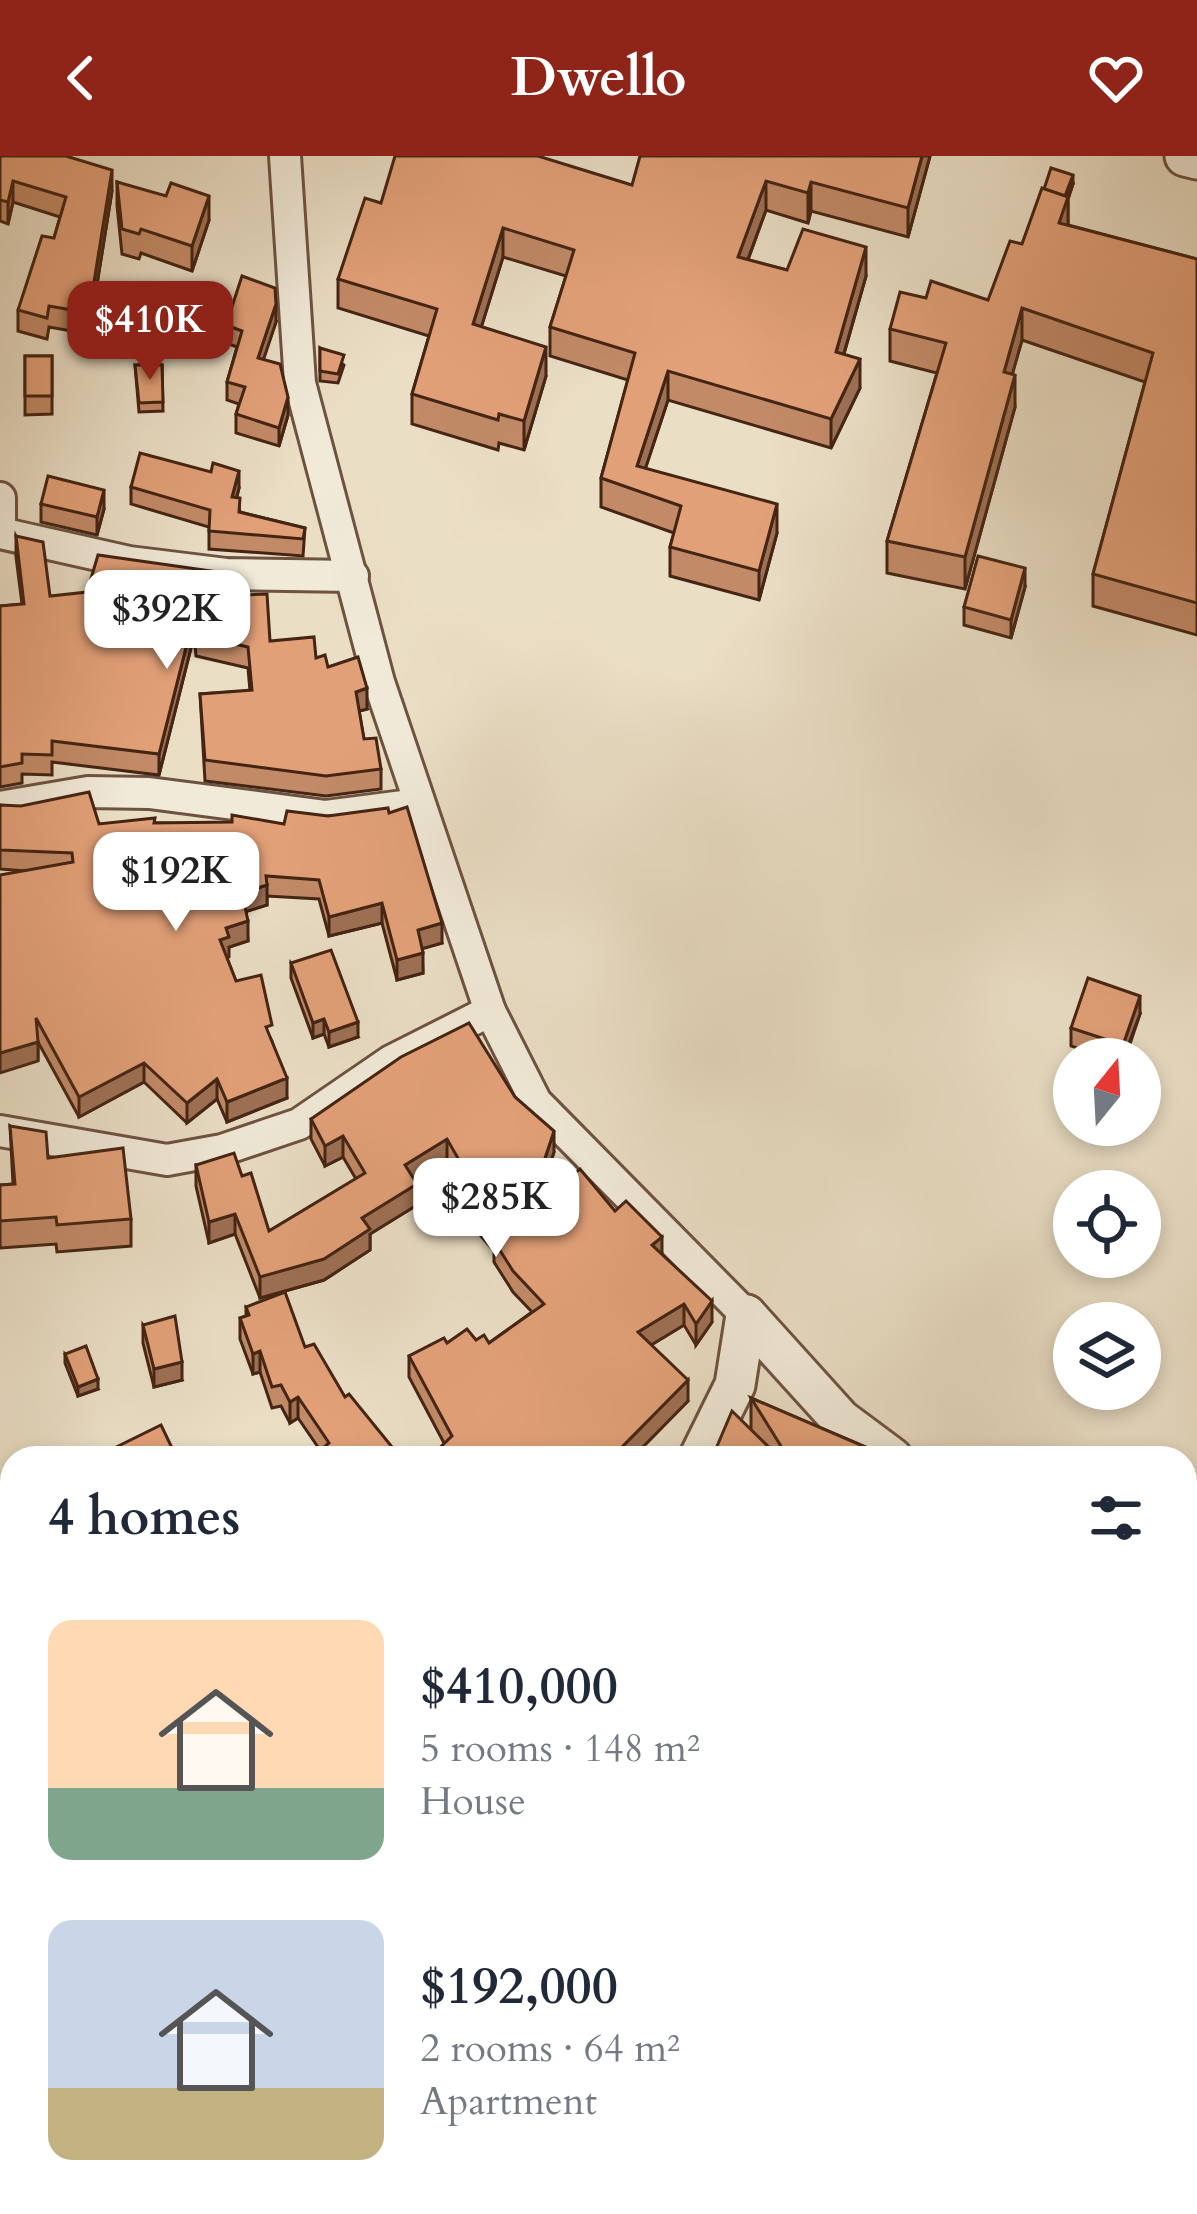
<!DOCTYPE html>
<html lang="en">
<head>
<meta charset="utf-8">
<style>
  body { margin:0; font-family:Cardo,serif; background:#f2f2f3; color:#1f2937; height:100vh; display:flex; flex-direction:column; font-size:45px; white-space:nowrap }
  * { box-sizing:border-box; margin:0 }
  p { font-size:39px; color:#747a83 }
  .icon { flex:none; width:66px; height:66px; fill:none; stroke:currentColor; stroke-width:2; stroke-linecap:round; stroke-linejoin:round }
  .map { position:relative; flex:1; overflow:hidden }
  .side { position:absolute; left:0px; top:1290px; width:1197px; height:768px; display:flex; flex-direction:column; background:#fff; border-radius:36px 36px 0 0; box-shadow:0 6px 18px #0003 }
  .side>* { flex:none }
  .needle { width:78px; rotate:18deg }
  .fabs { position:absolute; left:1053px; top:882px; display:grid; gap:24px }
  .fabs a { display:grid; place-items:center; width:108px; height:108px; border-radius:50%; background:#fff; box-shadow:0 6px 18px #0003; font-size:60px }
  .price { position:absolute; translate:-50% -102px; padding:0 27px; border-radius:24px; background:#fff; color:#222; font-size:39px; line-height:78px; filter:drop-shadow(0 3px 6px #0008) }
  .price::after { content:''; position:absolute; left:50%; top:72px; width:36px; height:27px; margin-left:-18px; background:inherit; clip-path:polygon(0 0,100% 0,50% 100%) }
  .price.current { background:#8f2418; color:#fff }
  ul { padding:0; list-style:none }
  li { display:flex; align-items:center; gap:36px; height:300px; padding:0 48px }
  li span { display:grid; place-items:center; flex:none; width:336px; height:240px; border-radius:24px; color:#555 }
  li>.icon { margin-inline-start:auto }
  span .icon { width:144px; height:144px; fill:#fffc; stroke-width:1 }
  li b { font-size:51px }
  h2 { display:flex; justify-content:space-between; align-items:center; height:144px; padding:0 48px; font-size:51px }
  header { display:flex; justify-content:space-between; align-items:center; height:156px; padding:0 48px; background:#8f2418; color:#fff; font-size:54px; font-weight:800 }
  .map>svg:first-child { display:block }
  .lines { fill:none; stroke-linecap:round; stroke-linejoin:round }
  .minor-casing { stroke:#6e5240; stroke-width:36 }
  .tertiary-casing { stroke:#6e5240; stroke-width:45 }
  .minor { stroke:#f1ead9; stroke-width:30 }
  .tertiary { stroke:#f1ead9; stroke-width:39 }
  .wall { fill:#c28a67; stroke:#442413; stroke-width:3 }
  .shaded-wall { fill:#9e7054; stroke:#442413; stroke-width:3 }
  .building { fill:#e2a078; stroke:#442413; stroke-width:3 }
</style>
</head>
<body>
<header><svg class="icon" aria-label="back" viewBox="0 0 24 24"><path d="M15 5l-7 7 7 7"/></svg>Dwello<svg class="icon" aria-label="heart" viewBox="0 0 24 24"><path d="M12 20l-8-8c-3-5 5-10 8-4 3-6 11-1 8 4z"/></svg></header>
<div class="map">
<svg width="1197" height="2058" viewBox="0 0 1197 2058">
  <rect width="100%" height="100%" fill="#eadec5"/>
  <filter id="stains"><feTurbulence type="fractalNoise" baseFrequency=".00167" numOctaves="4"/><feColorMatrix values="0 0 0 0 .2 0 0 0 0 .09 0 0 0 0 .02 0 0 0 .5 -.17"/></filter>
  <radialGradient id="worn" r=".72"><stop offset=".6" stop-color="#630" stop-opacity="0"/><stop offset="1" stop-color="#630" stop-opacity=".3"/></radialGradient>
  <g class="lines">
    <defs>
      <g id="minor">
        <polyline points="285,0 300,227 379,526 490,855 536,946 746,1159"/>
        <polyline points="0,342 0,373"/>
        <polyline points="0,377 129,406 226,418 353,420"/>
        <polyline points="0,651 88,636 149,637 326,660 419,648"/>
        <polyline points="0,975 167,1004 222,994 299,968 391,905 490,855"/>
        <polyline points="0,1720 12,1734"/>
        <polyline points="1185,1796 1197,1798"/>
        <polyline points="306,2046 316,2058"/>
      </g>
      <g id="tertiary">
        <polyline points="1185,0 1197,3"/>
        <polyline points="746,1159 841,1264 892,1302"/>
        <polyline points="699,1302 735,1229 746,1159"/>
        <polyline points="1185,1400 1197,1403"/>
        <polyline points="97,2058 106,2046"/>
      </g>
    </defs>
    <!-- minor casing -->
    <use href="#minor" class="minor-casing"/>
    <!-- tertiary casing -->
    <use href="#tertiary" class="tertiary-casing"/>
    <!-- minor -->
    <use href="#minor" class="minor"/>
    <!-- tertiary -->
    <use href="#tertiary" class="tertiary"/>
  </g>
  <!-- wall -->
  <g class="wall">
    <polygon points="0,0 112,35 89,178 49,171 47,183 18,175 18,154 54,82 60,61 13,46 8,68 0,65"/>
    <polygon points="930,0 908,81 811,55 808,67 766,54 748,104 787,114 866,120 844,198 860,232 831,292 668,244 645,313 777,377 759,444 670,420 670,391 674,377 601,351 601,322 628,224 550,200 550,171 566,120 503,101 481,171 546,220 524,294 499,287 498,294 412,268 412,238 429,180 338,152 338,123 381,47 632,29"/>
    <polygon points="117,26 209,64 192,115 141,97 139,103 122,98 117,50"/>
    <polygon points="1073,28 1068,43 1068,69 1197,103 1197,479 1093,450 1093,418 1145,226 1022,184 1012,218 1015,251 965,433 887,417 887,385 937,217 890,205 890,173 926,142 988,144 1022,88 1044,33"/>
    <polygon points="276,166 263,203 288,259 279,290 236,277 236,258 239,248 227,244 227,226 237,191 226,187 226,169"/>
    <polygon points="320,192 344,209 338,227 320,225"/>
    <polygon points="25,200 52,200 52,258 25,259"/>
    <polygon points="135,209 162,209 163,255 139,256"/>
    <polygon points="131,331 239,332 237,341 240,356 305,372 303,400 209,393 209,371 131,348"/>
    <polygon points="41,348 104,353 97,379 41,366"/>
    <polygon points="16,380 50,440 224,440 270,485 316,502 328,511 367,553 359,555 364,583 381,613 381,633 326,640 205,625 200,538 250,535 248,512 196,500 194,480 159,619 52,606 52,619 22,618 22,627 0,631 0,450 22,448 16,401"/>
    <polygon points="1025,431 1011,482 964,469 964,451"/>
    <polygon points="0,649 99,668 155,667 284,668 328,660 389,657 442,787 422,792 423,817 397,824 382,767 329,780 319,743 267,740 267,749 246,755 248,785 229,791 227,802 236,825 272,885 287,942 227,966 217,943 187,967 144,926 79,961 38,886 38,905 25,715 0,713"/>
    <polygon points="291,807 358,881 329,891 324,878 313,882 291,822"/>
    <polygon points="1140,858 1125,903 1110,903 1071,890 1071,872"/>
    <polygon points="515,941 554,996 536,1050 615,1055 662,1098 712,1166 696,1189 684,1169 651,1189 688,1245 633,1301 444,1287 409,1221 409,1200 447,1187 476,1184 489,1187 532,1156 513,1136 494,1106 494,1095 459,1055 459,1034 463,1032 447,1004 414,1024 417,1049 370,1078 370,1094 324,1124 260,1142 235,1078 209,1087 196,1030 196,1009 242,1020 269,1075 356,1023 343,1001 325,1010 311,983 311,963"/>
    <polygon points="10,970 48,1002 131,1063 131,1090 57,1096 56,1088 0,1092 0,1029 13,1028"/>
    <polygon points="246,1151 305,1191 345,1241 401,1302 317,1302 317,1297 320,1294 298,1262 290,1267 281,1250 272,1252 260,1216 253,1218 240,1183 240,1162 246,1160"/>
    <polygon points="143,1169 182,1224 154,1231 143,1187"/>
    <polygon points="65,1198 98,1233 78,1240 65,1207"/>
    <polygon points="751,1242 891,1302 712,1302 751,1273"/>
    <polygon points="1185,1635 1197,1637 1197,1763 1185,1762"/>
    <polygon points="190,2046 244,2046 251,2058 191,2058"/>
    <polygon points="396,2046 432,2046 407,2058 401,2058"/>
    <polygon points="478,2046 568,2046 544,2058 483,2058"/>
    <polygon points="597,2046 738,2046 742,2058 603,2058"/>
  </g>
  <!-- shaded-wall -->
  <g class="shaded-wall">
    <polygon points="922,0 930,0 908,81 908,52"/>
    <polygon points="112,14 112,35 89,178 89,157"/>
    <polygon points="1073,19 1073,28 1068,43 1068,73 1059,67"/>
    <polygon points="13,25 13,46 8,68 8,46"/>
    <polygon points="766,25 766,54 738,130 738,101"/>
    <polygon points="811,26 811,55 808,67 808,37"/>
    <polygon points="209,40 209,64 192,115 192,90"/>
    <polygon points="503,72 503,101 473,198 473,168"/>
    <polygon points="866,91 866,120 836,225 836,196"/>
    <polygon points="276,148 276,166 258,220 258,202"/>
    <polygon points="1022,152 1022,184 1004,248 1004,216"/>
    <polygon points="546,191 546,220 524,294 524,265"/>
    <polygon points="860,203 860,232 831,292 831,263"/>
    <polygon points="668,215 668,244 638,335 637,310"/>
    <polygon points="1015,219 1015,251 965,433 965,401"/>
    <polygon points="288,241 288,259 279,290 279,272"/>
    <polygon points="239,315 239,332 232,358 232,341"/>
    <polygon points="104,334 104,353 97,379 97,361"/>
    <polygon points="777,348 777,377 759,444 759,415"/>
    <polygon points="1025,412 1025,431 1011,482 1011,464"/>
    <polygon points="194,460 194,480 159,619 159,598"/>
    <polygon points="367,532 367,553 356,556 356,536"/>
    <polygon points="267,729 267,749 242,757 242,737"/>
    <polygon points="382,747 382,767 329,780 329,761"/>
    <polygon points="248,765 248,785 229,791 229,801 220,804 220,784 226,772"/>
    <polygon points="442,767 442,787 418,794 418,774"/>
    <polygon points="423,797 423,817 397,824 397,804"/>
    <polygon points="1140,840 1140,858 1123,903 1123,889"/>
    <polygon points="324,863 324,878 313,882 313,867"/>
    <polygon points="358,866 358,881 329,891 329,876"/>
    <polygon points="38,886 38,905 0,917 0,897"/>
    <polygon points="144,907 144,926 79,961 79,941"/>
    <polygon points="287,922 287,942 227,966 227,946"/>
    <polygon points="217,923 217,943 187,967 187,947"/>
    <polygon points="554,975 554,996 527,1078 527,1057"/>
    <polygon points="343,980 343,1001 325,1010 325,990"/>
    <polygon points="447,983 447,1004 405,1029 405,1009"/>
    <polygon points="417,1028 417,1049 370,1078 370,1094 324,1124 260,1142 260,1121"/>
    <polygon points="235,1058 235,1078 209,1087 209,1066"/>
    <polygon points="662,1081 662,1101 652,1089"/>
    <polygon points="712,1145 712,1166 696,1189 696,1168"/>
    <polygon points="684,1148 684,1169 638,1197 638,1176"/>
    <polygon points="260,1195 260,1216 253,1218 253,1198"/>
    <polygon points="182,1206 182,1224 154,1231 154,1213"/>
    <polygon points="98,1223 98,1233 78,1240 78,1231"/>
    <polygon points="688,1224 688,1245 632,1302 622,1291"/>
    <polygon points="298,1241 298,1262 290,1267 290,1246"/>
    <polygon points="1196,1429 1196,1463 1185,1491 1185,1456"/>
    <polygon points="7,1469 7,1487 0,1492 0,1474"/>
    <polygon points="12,1565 12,1592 0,1603 0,1576"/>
    <polygon points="12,1655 12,1674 0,1688 0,1669"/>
    <polygon points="12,1934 12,1951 3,1941"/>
    <polygon points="12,2027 12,2045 0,2056 0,2038"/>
    <polygon points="402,2046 432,2046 407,2058 402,2058"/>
    <polygon points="532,2046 568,2046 544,2058 508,2058"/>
  </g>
  <!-- building -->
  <g class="building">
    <polygon points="0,0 66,0 112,14 89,157 49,150 47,162 18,154 42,80 54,82 66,41 13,25 8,46 0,44"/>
    <polygon points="395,0 538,0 632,29 640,0 922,0 908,52 811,26 808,37 766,25 738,101 787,114 803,73 866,91 836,196 860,203 831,263 668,215 637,310 777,348 759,415 670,391 681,350 601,322 635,197 550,171 574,94 503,72 473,168 546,191 524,265 499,258 498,264 412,238 437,153 338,123 365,42 381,47"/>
    <polygon points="1051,12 1073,19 1065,40 1044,33"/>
    <polygon points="117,26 166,40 171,27 209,40 192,90 141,73 139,78 122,73"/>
    <polygon points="1042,32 1068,41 1059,67 1197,103 1197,447 1093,418 1153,197 1022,152 1004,216 1015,219 965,401 887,385 946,187 890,173 900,136 926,142 931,125 988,144 1010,85 1022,88"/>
    <polygon points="242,120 275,132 276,148 258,202 280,208 288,241 279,272 236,258 245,231 227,226 242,175 226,169"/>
    <polygon points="320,192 344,199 338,218 320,215"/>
    <rect x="25" y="200" width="27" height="40"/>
    <polygon points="135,209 162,209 163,246 139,247"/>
    <polygon points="140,297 211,316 213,307 239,315 232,341 240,342 239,356 305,372 303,383 209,375 210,354 131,331"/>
    <polygon points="48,320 104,334 97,361 41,348"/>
    <polygon points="16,380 43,386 50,440 87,436 98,399 225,417 220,440 267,438 270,485 314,481 316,502 325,499 328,511 358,501 367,532 356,536 364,583 376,582 381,613 326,620 205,604 200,538 252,534 248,491 196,479 194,460 159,598 52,585 52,599 22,598 22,607 0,611 0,450 24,448"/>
    <polygon points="978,400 1025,412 1011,464 964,451"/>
    <polygon points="89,636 99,668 155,662 154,667 232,666 232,659 284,668 287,655 328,660 388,652 389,657 407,651 442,767 418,774 423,797 397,804 382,747 329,761 319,724 266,720 267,729 242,737 248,765 226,772 229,781 220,784 236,825 261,819 272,869 266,871 287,922 227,946 217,923 187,947 144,907 79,941 36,862 38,886 0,897 0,719 73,706 72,697 0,694 0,649 21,650"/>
    <polygon points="331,794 358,866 329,876 324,863 313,867 291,807"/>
    <polygon points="1088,822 1140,840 1123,889 1071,872"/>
    <polygon points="469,867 515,941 554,975 527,1057 580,1013 615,1055 626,1045 662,1081 652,1089 712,1145 696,1168 684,1148 638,1176 688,1224 622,1291 634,1302 429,1302 452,1280 409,1200 444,1182 447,1187 467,1173 476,1184 484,1179 489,1187 544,1148 513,1115 494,1085 500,1081 459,1034 471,1025 447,983 405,1009 417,1028 362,1062 370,1073 324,1103 260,1121 235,1058 209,1066 196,1009 234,997 242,1020 251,1017 269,1075 365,1017 343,980 325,990 311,963 401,901"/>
    <polygon points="10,970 46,976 48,1002 123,992 131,1063 57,1069 56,1061 0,1065 0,1029 15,1028"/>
    <polygon points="285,1136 305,1191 314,1188 345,1241 349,1238 401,1302 321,1302 317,1297 329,1287 298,1241 290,1246 281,1229 272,1231 260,1195 253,1198 240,1162 249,1159 246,1151"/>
    <polygon points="175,1160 182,1206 154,1213 143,1169"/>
    <polygon points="86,1190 98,1223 78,1231 65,1198"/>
    <polygon points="751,1242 891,1302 712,1302 732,1255 778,1300 784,1295"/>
    <polygon points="161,1269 174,1296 163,1302 94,1302"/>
    <polygon points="1185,1425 1196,1429 1185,1456"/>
    <polygon points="0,1460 7,1469 0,1474"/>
    <polygon points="0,1544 12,1557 12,1565 0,1576"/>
    <polygon points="0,1633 12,1643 12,1655 0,1669"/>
    <polygon points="1185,1635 1197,1637 1197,1729 1185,1728"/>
    <polygon points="0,1811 12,1845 12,1934 3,1941 12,1951 12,2027 0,2038"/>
    <polygon points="196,2046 244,2046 251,2058 206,2058 208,2057"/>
    <polygon points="486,2046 532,2046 508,2058 491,2058"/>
    <polygon points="606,2046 738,2046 742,2058 611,2058"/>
    <polygon points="845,2046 974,2046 976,2058 806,2058"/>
    <polygon points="1134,2047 1139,2058 1107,2058"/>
  </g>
  <rect width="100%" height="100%" filter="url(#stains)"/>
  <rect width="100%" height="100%" fill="url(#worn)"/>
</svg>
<div class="fabs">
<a><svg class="needle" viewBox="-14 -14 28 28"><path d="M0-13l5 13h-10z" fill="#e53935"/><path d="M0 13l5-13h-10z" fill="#747a83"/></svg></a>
<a><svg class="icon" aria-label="locate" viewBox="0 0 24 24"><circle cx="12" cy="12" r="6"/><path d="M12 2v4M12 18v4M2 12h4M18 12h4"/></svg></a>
<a><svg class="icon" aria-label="layers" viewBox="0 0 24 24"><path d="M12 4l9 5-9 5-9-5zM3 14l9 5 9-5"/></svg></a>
</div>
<b class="price current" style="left:150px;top:227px">$410K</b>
<b class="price" style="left:167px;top:516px">$392K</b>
<b class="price" style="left:176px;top:778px">$192K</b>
<b class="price" style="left:496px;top:1104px">$285K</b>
<section class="side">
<h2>4 homes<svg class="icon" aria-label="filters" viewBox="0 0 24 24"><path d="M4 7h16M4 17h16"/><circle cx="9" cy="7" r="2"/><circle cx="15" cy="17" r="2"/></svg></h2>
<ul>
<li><span style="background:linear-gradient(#ffd9b3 70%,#7fa58c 0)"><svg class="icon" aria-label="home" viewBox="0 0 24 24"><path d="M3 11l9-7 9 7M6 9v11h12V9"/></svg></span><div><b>$410,000</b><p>5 rooms · 148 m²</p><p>House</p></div></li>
<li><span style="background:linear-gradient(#c9d6e8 70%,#c2b280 0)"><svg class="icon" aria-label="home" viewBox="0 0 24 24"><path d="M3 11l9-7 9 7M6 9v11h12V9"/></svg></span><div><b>$192,000</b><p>2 rooms · 64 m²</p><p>Apartment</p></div></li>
</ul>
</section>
</div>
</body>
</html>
